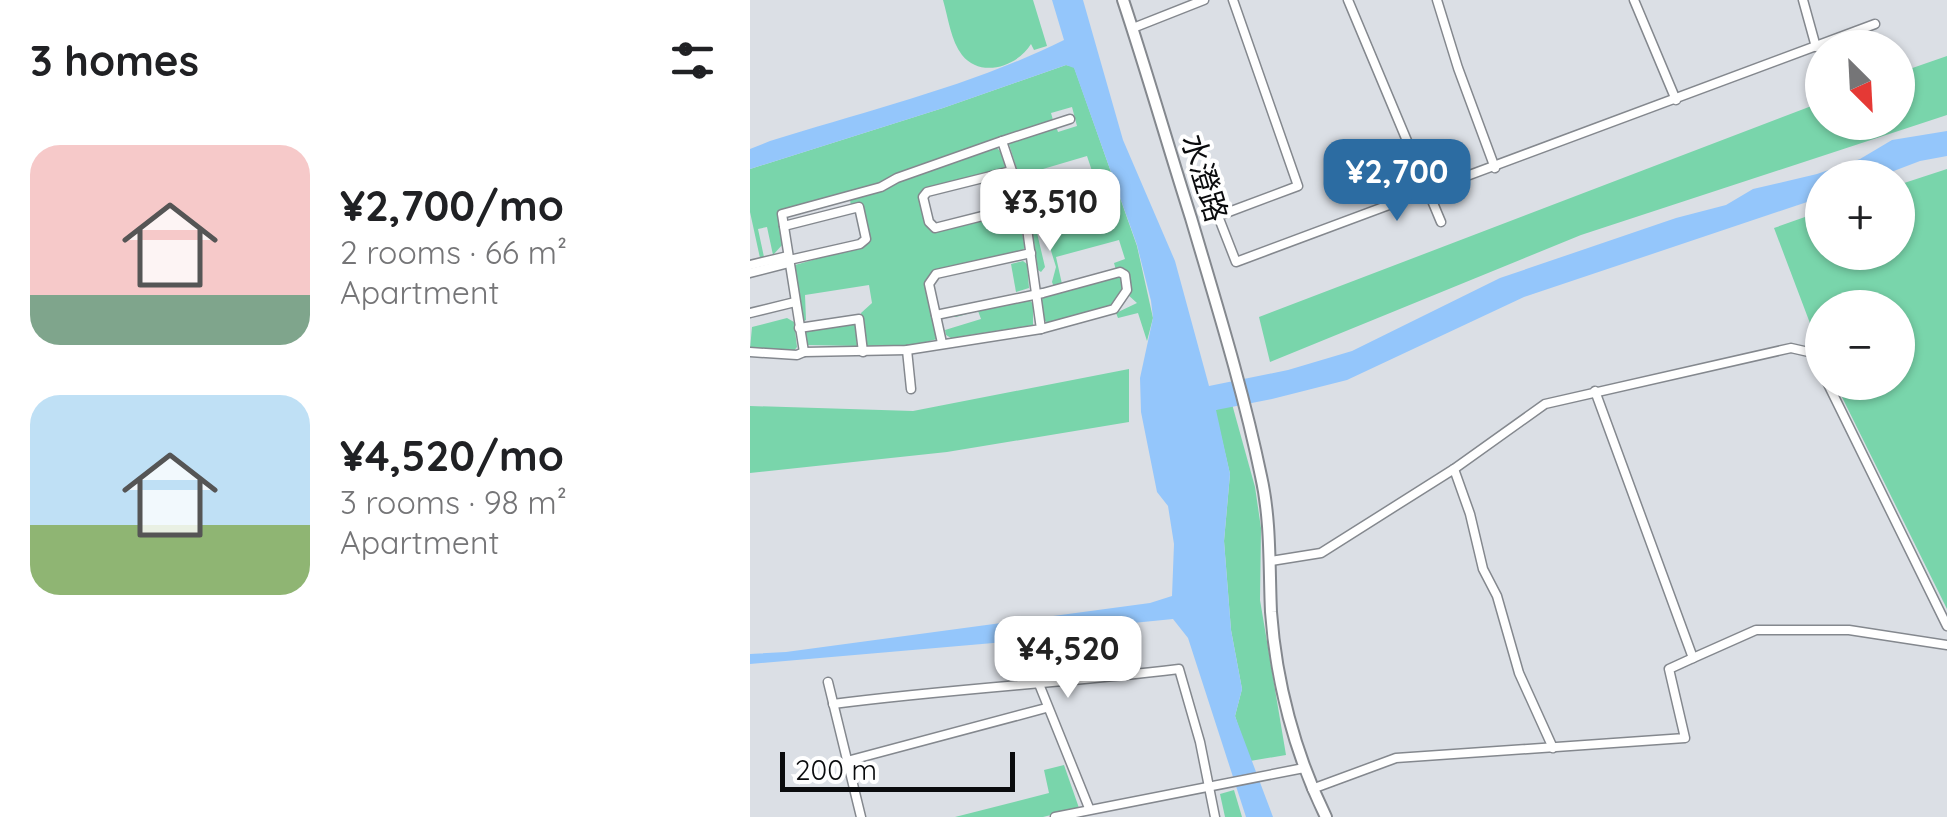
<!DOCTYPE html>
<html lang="en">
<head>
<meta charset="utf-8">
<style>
  body { margin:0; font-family:Quicksand,"Noto Sans SC",sans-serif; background:#f2f2f2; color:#202124; height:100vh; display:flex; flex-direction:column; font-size:38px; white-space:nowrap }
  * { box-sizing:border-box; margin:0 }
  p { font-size:32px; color:#757577 }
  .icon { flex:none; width:55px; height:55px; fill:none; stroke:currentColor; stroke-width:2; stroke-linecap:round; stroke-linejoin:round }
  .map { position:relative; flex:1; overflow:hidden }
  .sheet { display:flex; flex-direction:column; background:#fff; width:750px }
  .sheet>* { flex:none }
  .needle { width:65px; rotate:156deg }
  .buttons { position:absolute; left:1055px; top:30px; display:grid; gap:20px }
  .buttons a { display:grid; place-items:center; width:110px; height:110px; border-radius:50%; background:#fff; box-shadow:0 2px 8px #0004; font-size:50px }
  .scale { position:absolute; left:30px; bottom:25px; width:235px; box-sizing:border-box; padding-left:10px; border:5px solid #0a0b0d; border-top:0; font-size:28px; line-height:35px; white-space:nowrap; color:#0a0b0d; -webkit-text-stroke:8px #fff; paint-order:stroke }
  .price { position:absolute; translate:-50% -85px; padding:0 22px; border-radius:20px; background:#fff; color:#222; font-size:32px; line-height:65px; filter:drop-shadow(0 2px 5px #0008) }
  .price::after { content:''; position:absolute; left:50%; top:60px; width:30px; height:22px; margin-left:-15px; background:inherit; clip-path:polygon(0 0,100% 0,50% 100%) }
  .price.current { background:#2c6ca2; color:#fff }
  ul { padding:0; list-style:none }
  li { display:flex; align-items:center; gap:30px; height:250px; padding:0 30px }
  li span { display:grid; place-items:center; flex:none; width:280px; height:200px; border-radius:30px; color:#555 }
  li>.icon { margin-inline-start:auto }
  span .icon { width:120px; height:120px; fill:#fffc; stroke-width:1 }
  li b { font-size:42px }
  h2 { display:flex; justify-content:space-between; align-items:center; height:120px; padding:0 30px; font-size:42px }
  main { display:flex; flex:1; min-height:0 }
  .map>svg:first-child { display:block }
  .green { fill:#79d5ab }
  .water { fill:#94c6fb }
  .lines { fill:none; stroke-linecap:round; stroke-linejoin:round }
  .street-casing { stroke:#84888e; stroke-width:11 }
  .secondary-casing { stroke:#84888e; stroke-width:14 }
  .street { stroke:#fff; stroke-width:8 }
  .secondary { stroke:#fff; stroke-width:10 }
  .labels { text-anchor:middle; stroke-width:8; stroke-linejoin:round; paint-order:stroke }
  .street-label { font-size:30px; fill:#0a0b0d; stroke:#fff }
</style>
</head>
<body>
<main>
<section class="sheet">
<h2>3 homes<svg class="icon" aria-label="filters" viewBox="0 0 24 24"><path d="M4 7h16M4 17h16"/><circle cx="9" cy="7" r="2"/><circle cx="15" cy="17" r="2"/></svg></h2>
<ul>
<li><span style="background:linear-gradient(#f6c9c9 75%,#7fa58c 0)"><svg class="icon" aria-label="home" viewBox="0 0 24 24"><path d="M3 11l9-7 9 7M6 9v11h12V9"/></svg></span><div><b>¥2,700/mo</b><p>2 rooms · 66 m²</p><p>Apartment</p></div></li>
<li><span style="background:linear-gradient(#bfe0f5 65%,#8fb573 0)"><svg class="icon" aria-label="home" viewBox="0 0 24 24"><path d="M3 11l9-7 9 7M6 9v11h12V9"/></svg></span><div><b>¥4,520/mo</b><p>3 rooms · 98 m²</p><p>Apartment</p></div></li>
</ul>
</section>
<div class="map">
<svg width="1197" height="817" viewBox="0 0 1197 817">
  <rect width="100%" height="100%" fill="#dbdfe5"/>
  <!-- green -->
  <g class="green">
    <path d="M193,0H283L297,46L284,50L281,44C268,66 231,79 212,55C201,41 198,17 193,0Z"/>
    <polygon points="1197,56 1197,115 831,235 520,362 509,317 1072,102 1072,122 1148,122 1148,73"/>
    <path d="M316,65L324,67L387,246L403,318L397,341L388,313L368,318L366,313L387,303L377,294C383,285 379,277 374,268L366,270L364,263L375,259L369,240L306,257L312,284L304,287L302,282L306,267L295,231L287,233L295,267L291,272L288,270L280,214L282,210L331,196L335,210L364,201L357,181L340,186L338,179L344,177L337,156L276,174L280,192L278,194L280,202H277L259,144L262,139L306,126L308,132L327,126L322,107L301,113L303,120L160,168L128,183L28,211L33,244L23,255L17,227L8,229L14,257L10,258L0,212V169L193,108Z"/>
    <polygon points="247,148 251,152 255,167 252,171 175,191 179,227 267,212 275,247 271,253 182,272 176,286 187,339 165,345 115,346 111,313 122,303 119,285 55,295 56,320 52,322 45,265 112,246 117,229 111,204 101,206 100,200 133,191 159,177"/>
    <polygon points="1197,169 1197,609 1085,383 1148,382 1148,308 1072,308 1072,355 1024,228 1072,211 1072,252 1148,252 1148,185"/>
    <polygon points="256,178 260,181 265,202 250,208 244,181"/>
    <polygon points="273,261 277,264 279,288 266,292 261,264"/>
    <polygon points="368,274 372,276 375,288 362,307 299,324 294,320 290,302 296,295"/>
    <polygon points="277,297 283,304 283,325 201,338 196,335 195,330 231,319 228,311 206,317 191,316"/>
    <polygon points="37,318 44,322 47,347 43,352 0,349 2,327"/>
    <polygon points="105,323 107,346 57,345 55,331 59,328"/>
    <polygon points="379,369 379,422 197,452 0,473 0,406 163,411"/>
    <polygon points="482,404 505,487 511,528 510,600 536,755 500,761 485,716 492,689 481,630 474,541 480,474 465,410"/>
    <polygon points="314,765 329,808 293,817 205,817 299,793 294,770"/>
    <polygon points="484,790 492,817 475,817 470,794"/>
  </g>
  <!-- water -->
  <path class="water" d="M302,0H333L373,140L425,261L459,386L538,370L602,351L750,278L926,218L976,205L1003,189L1067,174L1110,159L1142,140L1197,131V156L1170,161L1128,177L1072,178V197L774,297L597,380L522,399L466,410L480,474L474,541L481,630L492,689L485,716L523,817H496L438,638L423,619L353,626L255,642L0,664V654L36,652L400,603L422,596L424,544L418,506L407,492L391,412L390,378L403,318L401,301L387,245L324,68L316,65L193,108L0,169V149L20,141C119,110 221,86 314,40Z"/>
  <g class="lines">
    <defs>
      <g id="street">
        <polyline points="483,0 548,186 468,216 486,262 1125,24"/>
        <polyline points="598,0 691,222"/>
        <polyline points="687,0 708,68 745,168"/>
        <polyline points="884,0 926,100"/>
        <polyline points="1053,0 1066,47"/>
        <polyline points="383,28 454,0"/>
        <polygon points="252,141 274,207 291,329 157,350 54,352 32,214 131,187 147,178"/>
        <polyline points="252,141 320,119"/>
        <polyline points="261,171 177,192 173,197 179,222 185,228 359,184"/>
        <polyline points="34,226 109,207 116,239 110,244 39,260"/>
        <polyline points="0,265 38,256"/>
        <polyline points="0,273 39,263"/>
        <polyline points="0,313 45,302"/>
        <polyline points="186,315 293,293 370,272 375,275 377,290 364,309 291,329"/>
        <polyline points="49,328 109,319 113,352"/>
        <polyline points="192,343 179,284 186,274 281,253"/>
        <polyline points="157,350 161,389"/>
        <polyline points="0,352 47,355 54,352"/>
        <polyline points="1077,382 1197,626"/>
        <polyline points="704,469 720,514 733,569 747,596 769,673 803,748"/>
        <polyline points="521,561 571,553 704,469 795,404 1041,348 1063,353 1072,372"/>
        <polyline points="943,658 1006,630 1099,630 1197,645"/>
        <polyline points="78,682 111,817"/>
        <polyline points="289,684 339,808"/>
        <path d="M83,704C198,689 314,683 429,669L450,742L465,817"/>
        <polyline points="97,761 296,708"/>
        <polyline points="562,789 646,758 935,738 919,669 943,658 845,391"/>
        <polyline points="305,817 554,768"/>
      </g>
      <path id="secondary" d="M373,0C397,72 418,146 441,218C466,303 493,389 511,476C521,520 519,567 521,612C526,682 545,754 576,817"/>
    </defs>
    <!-- street casing -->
    <use href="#street" class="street-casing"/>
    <!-- secondary casing -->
    <use href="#secondary" class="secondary-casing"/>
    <!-- street -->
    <use href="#street" class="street"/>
    <!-- secondary -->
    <use href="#secondary" class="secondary"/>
  </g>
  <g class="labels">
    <!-- street labels -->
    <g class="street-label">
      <text transform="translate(454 178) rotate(73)" y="10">水澄路</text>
    </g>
  </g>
</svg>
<div class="buttons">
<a><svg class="needle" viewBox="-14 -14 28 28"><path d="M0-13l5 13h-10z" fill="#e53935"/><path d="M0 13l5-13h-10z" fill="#757577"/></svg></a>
<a>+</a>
<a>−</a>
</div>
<div class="scale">200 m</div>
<b class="price current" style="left:647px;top:224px">¥2,700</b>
<b class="price" style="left:300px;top:254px">¥3,510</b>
<b class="price" style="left:318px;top:701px">¥4,520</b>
</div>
</main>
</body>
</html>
